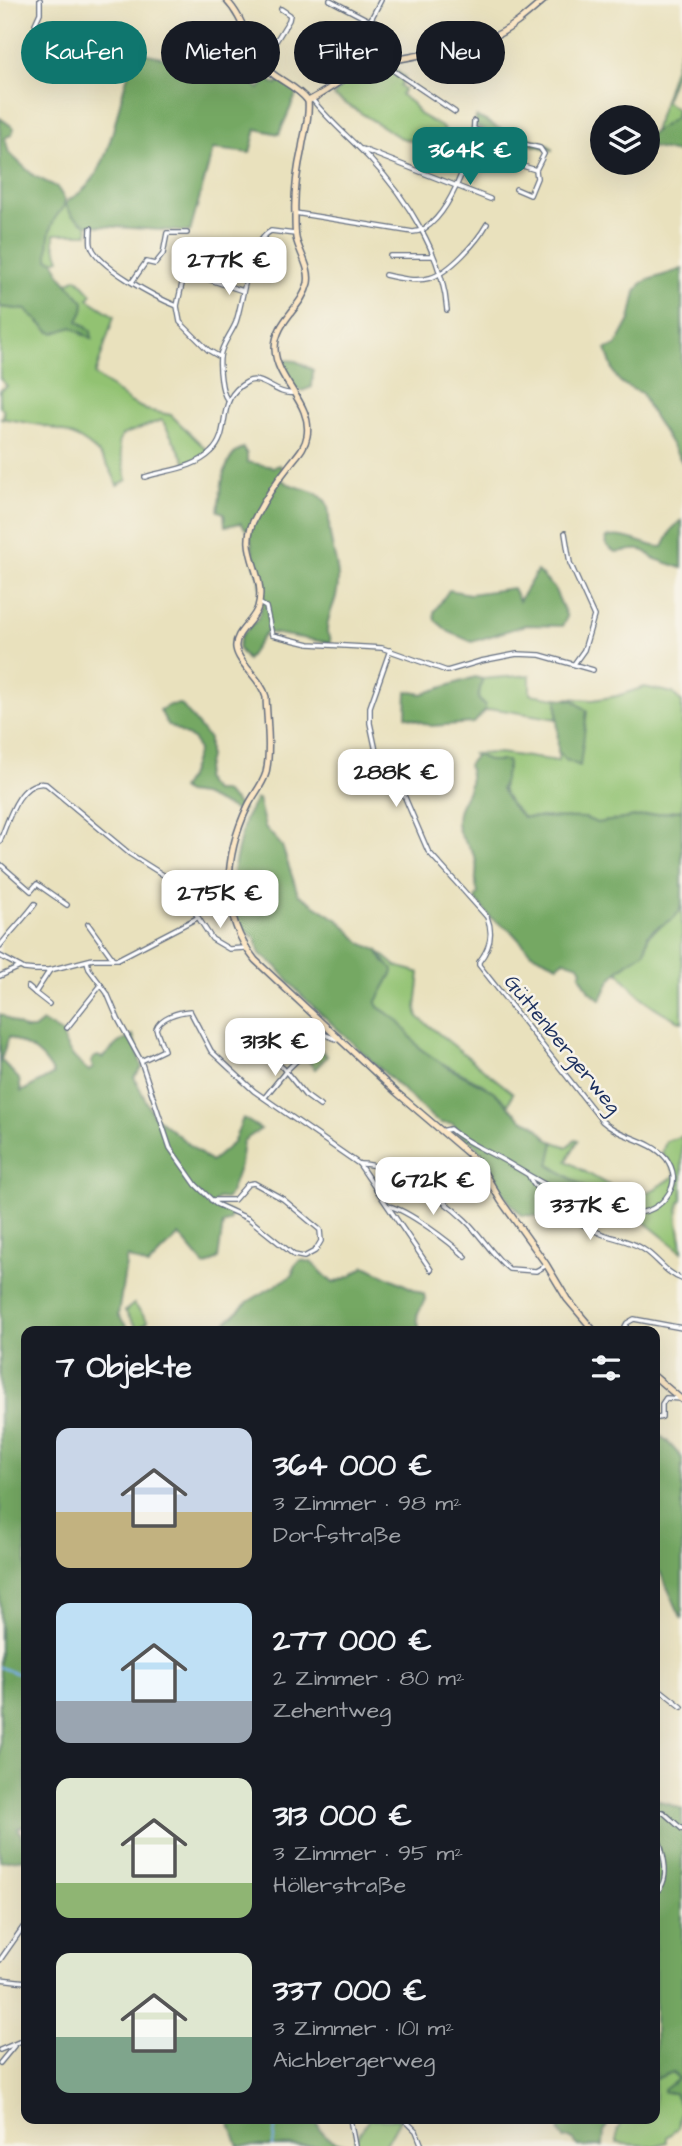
<!DOCTYPE html>
<html lang="de">
<head>
<meta charset="utf-8">
<style>
  body { margin:0; font-family:"Architects Daughter",sans-serif; background:#20242c; color:#f1f3f6; height:100vh; display:flex; flex-direction:column; font-size:26px; white-space:nowrap }
  * { box-sizing:border-box; margin:0 }
  p { font-size:23px; color:#9ea1a6 }
  .icon { flex:none; width:38px; height:38px; fill:none; stroke:currentColor; stroke-width:2; stroke-linecap:round; stroke-linejoin:round }
  .map { position:relative; flex:1; overflow:hidden }
  .details { position:absolute; left:21px; top:1326px; width:639px; height:798px; display:flex; flex-direction:column; background:#171b24; border-radius:14px; box-shadow:0 7px 28px #0002 }
  .details>* { flex:none }
  .guide { position:absolute; left:21px; top:21px; width:640px; height:63px; display:flex; gap:14px }
  .buttons { position:absolute; left:590px; top:105px; display:grid; gap:14px }
  .buttons a { display:grid; place-items:center; width:70px; height:70px; border-radius:50%; background:#171b24; box-shadow:0 7px 28px #0002; font-size:35px }
  .price { position:absolute; translate:-50% -60px; padding:0 16px; border-radius:14px; background:#fff; color:#222; font-size:23px; line-height:46px; filter:drop-shadow(0 2px 4px #0008) }
  .price::after { content:''; position:absolute; left:50%; top:42px; width:21px; height:16px; margin-left:-10px; background:inherit; clip-path:polygon(0 0,100% 0,50% 100%) }
  .price.on { background:#0f766e; color:#fff }
  ul { padding:0; list-style:none }
  li { display:flex; align-items:center; gap:21px; height:175px; padding:0 35px }
  li span { display:grid; place-items:center; flex:none; width:196px; height:140px; border-radius:14px; color:#555 }
  li>.icon { margin-inline-start:auto }
  span .icon { width:84px; height:84px; fill:#fffc; stroke-width:1 }
  li b { font-size:30px }
  h2 { display:flex; justify-content:space-between; align-items:center; height:84px; padding:0 35px; font-size:30px }
  .tag { padding:0 24px; border-radius:32px; background:#171b24; box-shadow:0 7px 28px #0002; font-size:24px; line-height:63px }
  .tag.on { background:#0f766e; color:#fff }
  .map>svg:first-child { display:block }
  .green { fill:#92c272; stroke:#567868; stroke-width:2 }
  .forest { fill:#75a864; stroke:#486c61; stroke-width:2; fill-rule:evenodd }
  .lines { fill:none; stroke-linecap:round; stroke-linejoin:round }
  .stream { stroke:#81b7f0; stroke-width:2 }
  .street-casing { stroke:#636d7f; stroke-width:6 }
  .secondary-casing { stroke:#636d7f; stroke-width:8 }
  .street { stroke:#fff; stroke-width:3.5 }
  .secondary { stroke:#fbe6c4; stroke-width:5 }
  .labels { text-anchor:middle; stroke-width:5; stroke-linejoin:round; paint-order:stroke }
  .street-label { font-size:21px; fill:#1b2f5e; stroke:#f7f3e8 }
</style>
</head>
<body>
<div class="map">
<svg width="682" height="2146" viewBox="0 0 682 2146">
  <rect width="100%" height="100%" fill="#f7f3e8"/>
  <filter id="ink" filterUnits="userSpaceOnUse"><feTurbulence type="fractalNoise" baseFrequency=".0143" numOctaves="2"/><feDisplacementMap in="SourceGraphic" scale="14" xChannelSelector="R" yChannelSelector="G"/><feConvolveMatrix kernelMatrix="1 2 1 2 8 2 1 2 1" color-interpolation-filters="sRGB"/></filter>
  <filter id="wash" filterUnits="userSpaceOnUse"><feTurbulence type="fractalNoise" baseFrequency=".00686" numOctaves="4" result="noise"/><feDisplacementMap in="SourceGraphic" scale="28" xChannelSelector="R" yChannelSelector="G"/><feGaussianBlur stdDeviation="1.57" result="paint"/><feColorMatrix in="noise" values="0 0 0 0 0 0 0 0 0 0 0 0 0 0 0 0 0 1.4 0 .05"/><feComposite in="paint" operator="in"/></filter>
  <g filter="url(#wash)">
    <rect width="100%" height="100%" fill="#e9e1bd"/>
    <!-- green -->
    <g class="green">
      <polygon points="682,43 682,56 665,101 679,111 675,112 676,117 653,135"/>
      <path d="M393,64L398,72L405,77L400,86L404,89L401,95L412,103L419,114L445,129L430,147L399,137L334,96C344,74 371,70 393,64Z"/>
      <path d="M65,204L81,222L87,225L88,234H54V244L60,259L54,261L48,259C48,245 48,231 54,218C57,212 62,211 65,204Z"/>
      <path d="M77,278L92,294L88,299L114,316L95,375L130,402L146,410L171,415L209,452L187,464L162,420L122,435L119,443L127,480L117,485C99,431 48,426 0,418L4,417L3,409L0,407V390L7,386L0,379V307L26,310L50,332C66,333 69,319 83,335L86,326L78,321L83,311L84,302L67,283Z"/>
      <polygon points="530,675 530,694 557,698 557,719 496,709 485,711 485,705 478,699 482,679"/>
      <path d="M644,687L673,693L682,703V810L597,823L585,818L523,817C503,797 497,793 508,765L505,761H490L479,756H475L473,754L499,753L558,761V752L566,760L574,700L567,698L593,700L617,696Z"/>
      <path d="M682,902V1022C655,1010 635,995 618,971L646,949L648,936L679,912Z"/>
      <path d="M377,950L396,966L420,973L416,1007L418,1017L513,1093L508,1105C486,1079 447,1071 421,1049C405,1036 397,1017 378,1007L376,1003L393,972Z"/>
      <polygon points="316,1046 327,1056 315,1069 305,1056"/>
      <path d="M682,1136V1199C672,1214 682,1235 682,1252L643,1221L615,1214L613,1222L579,1204L603,1211L634,1213L631,1211L601,1208L589,1190L549,1164L554,1142L568,1147L575,1139L578,1140L567,1161C585,1171 616,1193 636,1194C650,1195 665,1182 676,1175L670,1163L662,1153L666,1141Z"/>
      <polygon points="134,1304 148,1321 138,1329 125,1311"/>
      <polygon points="672,2072 678,2079 665,2093 674,2093 681,2109 678,2128 667,2137 667,2142 655,2146 624,2144 619,2142 617,2143 617,2132 622,2119 654,2119 655,2079"/>
      <polygon points="369,2119 400,2119 385,2146 356,2146 355,2140"/>
    </g>
    <!-- forest -->
    <g class="forest">
      <path d="M138,52L190,63L248,67L251,82L259,89L268,80L277,85L280,81L297,93L279,134L256,129L250,153L213,149L190,232L87,225L72,215L66,206L68,200C119,176 112,96 138,52Z"/>
      <polygon points="679,111 682,112 682,154 650,147 648,136 676,117 675,112"/>
      <path d="M476,117C487,120 492,125 502,130C518,139 538,137 552,148V150L503,138L475,126Z"/>
      <path d="M0,118L14,128L12,134L5,138L9,153L34,176L57,187L65,200L63,209C48,221 48,241 48,259L54,261L60,275L84,302L83,311L78,321L91,331L92,339L72,327L55,333L50,332L26,310L0,307Z"/>
      <path d="M682,269V462L648,407L642,393C612,382 616,377 606,349L616,346L630,320L636,292L641,284L648,280Z"/>
      <polygon points="286,360 296,361 313,370 312,387 302,391 292,387 281,364"/>
      <path d="M243,448L247,454V462L273,467L280,465L283,470L279,477C290,490 315,486 326,502C331,510 328,524 330,534C333,555 341,571 337,592C334,608 326,617 327,633L330,637L331,643L266,632L247,660L238,648L241,636L257,620L262,606L260,577L255,566L250,535L241,523L225,526L224,513L218,511C221,492 222,456 243,448Z"/>
      <path d="M682,520V568L652,558C644,544 628,552 615,552L607,546L606,538C627,532 644,547 663,547L672,529Z"/>
      <polygon points="537,571 554,588 567,617 562,626 525,625 472,642 449,632 435,620 434,612 449,590 470,594 513,588 519,601"/>
      <polygon points="475,677 482,679 478,699 485,706 485,711 474,723 431,726 406,716 407,691 422,694"/>
      <polygon points="557,698 573,700 587,711 580,766 566,760 558,752"/>
      <polygon points="181,704 209,739 209,756 204,778 208,785 214,791 223,791 243,809 241,813 202,795 186,793 181,789 189,777 198,750 194,740 167,724 160,710 170,705"/>
      <path d="M475,756H479L490,761H507L508,765L501,789L511,805L523,817L585,818L597,823L682,810V901L679,912L673,919L653,930L648,935L645,952L621,968L610,980L601,1000L589,991L580,975L582,970L579,965L564,960L558,965L531,953L511,931L491,918L475,899L478,893C473,880 478,873 476,861C473,846 457,839 457,822C457,795 477,795 468,765Z"/>
      <path d="M256,799H258L265,827L282,846L298,894L341,922L361,943L377,950L384,962L393,969V972L376,1003L378,1007L399,1021L419,1048L447,1067L493,1091L522,1119L534,1124L549,1140L554,1142L549,1165L589,1190L593,1189L596,1193L595,1200L604,1206L601,1208L581,1201L571,1215L556,1207L544,1219L537,1216L522,1215C502,1198 493,1172 476,1152L477,1146L459,1134L453,1124L441,1123L434,1119L300,994L276,966L260,954L255,938L239,926L233,902V870L245,819Z"/>
      <path d="M0,1014L25,1029H34L43,1022L63,1034C64,1050 77,1062 89,1071L93,1068L91,1062L93,1058L98,1056L102,1058L118,1043L133,1035L142,1068L134,1077L153,1115L211,1162L233,1143L243,1118L261,1129L243,1141L240,1165L229,1196L226,1199L218,1198L213,1205L231,1213L230,1221L223,1224L218,1259L205,1266L179,1235L148,1266L127,1257L118,1315L131,1332H26V1675H21L26,1688V1825L18,1828L26,1845V1858L0,1861ZM9,1037C31,1048 42,1052 54,1074L21,1092L19,1079L1,1060Z"/>
      <polygon points="300,1260 311,1262 333,1283 351,1276 365,1266 424,1294 425,1299 417,1316 420,1332 215,1332 249,1301 293,1275 294,1267"/>
      <polygon points="654,1432 666,1440 682,1458 682,1619 660,1572 655,1571"/>
      <polygon points="654,1796 657,1800 682,1809 682,2109 674,2093 664,2093 664,2090 678,2079 673,2072 655,2079"/>
      <path d="M228,2119H315C324,2140 333,2141 352,2146H238Z"/>
      <polygon points="564,2119 610,2119 604,2132 603,2146 579,2146 570,2138 564,2139 559,2131"/>
    </g>
    <g class="lines">
      <!-- stream -->
      <g class="stream">
        <polyline points="0,1667 18,1674 26,1680"/>
        <polyline points="273,2119 275,2128 273,2146"/>
      </g>
    </g>
  </g>
  <g filter="url(#ink)">
    <g class="lines">
      <defs>
        <g id="street">
          <polyline points="330,0 370,21"/>
          <polyline points="370,21 385,47 394,71 455,112"/>
          <polyline points="370,21 381,0"/>
          <polyline points="35,24 40,13 40,0"/>
          <polyline points="262,64 289,20 290,15 281,9"/>
          <path d="M312,99C329,121 350,138 369,158C406,197 443,255 447,310"/>
          <polyline points="362,149 490,199"/>
          <polyline points="470,150 536,170 544,154 540,148 506,140 474,129"/>
          <polyline points="516,189 530,195 537,178 536,170"/>
          <path d="M295,213L413,232C446,231 474,150 474,121"/>
          <path d="M91,228C91,233 90,240 91,245C96,266 157,298 177,306L180,322L208,350L220,357"/>
          <polyline points="390,256 433,256"/>
          <path d="M385,275C398,278 416,282 430,278C450,272 477,242 487,224"/>
          <polyline points="132,282 146,262 155,264 163,254 167,233 187,233"/>
          <polyline points="177,306 184,275 187,272 243,291"/>
          <path d="M227,399C221,392 219,367 220,357C221,345 232,333 236,322C244,298 248,243 271,231L295,234"/>
          <path d="M145,477C166,470 194,469 211,452C233,432 214,399 247,382C261,374 277,396 293,393"/>
          <polyline points="565,533 570,563 594,616 584,650 574,664"/>
          <polyline points="259,603 266,607 272,635 309,644 382,648 447,671 481,661 517,654 540,655 593,670"/>
          <path d="M390,650L370,707V723L376,751L400,786L428,851L487,917C494,934 490,948 479,962V965L602,1121C620,1138 650,1139 666,1158C674,1169 676,1182 669,1193C638,1245 544,1184 510,1164C490,1152 468,1144 450,1129L441,1131"/>
          <path d="M0,841C8,821 19,779 46,784L130,854L176,883L212,939L229,949L245,948"/>
          <polyline points="0,864 31,891 37,884 67,905"/>
          <polyline points="88,924 113,959"/>
          <path d="M0,946C11,931 24,919 35,904"/>
          <polyline points="0,956 24,969 34,970 50,970 93,959 118,959 197,918"/>
          <polyline points="87,961 89,969 107,993 118,1019 141,1061 170,1148 196,1185 216,1204 249,1219 294,1255 304,1257 315,1251 321,1241 320,1230 283,1199 254,1183 248,1184 234,1200 211,1200"/>
          <polyline points="0,976 20,967"/>
          <polyline points="28,987 35,993"/>
          <polyline points="49,1004 35,993 50,970"/>
          <polyline points="67,1028 101,985"/>
          <polyline points="241,1032 283,1068 305,1095 320,1106"/>
          <path d="M141,1061L164,1050L156,1029C160,1017 178,1012 190,1011L211,1051L254,1091L359,1164C391,1163 442,1198 465,1220C481,1235 492,1255 509,1269L536,1271L547,1265"/>
          <polyline points="265,1097 286,1071 322,1036 326,1035 336,1039 339,1037"/>
          <polyline points="359,1164 431,1270"/>
          <path d="M529,1176C537,1197 581,1226 602,1234C616,1239 631,1241 643,1249C658,1258 665,1273 682,1279"/>
          <path d="M388,1206C407,1209 451,1243 466,1257"/>
          <polyline points="622,1332 627,1323 634,1319 682,1328"/>
          <polyline points="654,1419 662,1417 662,1404 666,1398 682,1399"/>
          <polyline points="654,1685 682,1707"/>
          <polyline points="654,1816 657,1812 663,1812 682,1829"/>
          <path d="M654,1823C659,1843 676,1879 654,1894"/>
          <polyline points="0,1960 26,1923"/>
          <polyline points="0,1979 26,1982"/>
          <polyline points="0,2050 26,2039"/>
          <polyline points="0,2063 14,2046"/>
          <polyline points="350,2119 355,2146"/>
          <polyline points="404,2119 416,2131 422,2146"/>
        </g>
        <g id="secondary">
          <path d="M226,0C244,18 247,43 261,63C273,79 295,84 308,101"/>
          <path d="M308,101C310,117 304,133 302,148C297,170 294,194 295,216C295,223 295,231 296,238C299,252 311,268 308,283C302,308 275,321 275,349C276,381 313,403 307,436C305,449 295,457 288,467C276,482 265,499 256,516C235,551 268,573 258,607C254,622 234,632 236,648C239,665 261,678 266,697C267,722 271,750 266,773C262,786 253,795 248,806C224,856 219,915 255,960L396,1092L478,1162L501,1201L546,1264L567,1299L595,1332"/>
          <path d="M308,101C329,91 346,74 369,67C407,54 449,54 486,40C509,31 526,16 544,0"/>
          <polyline points="654,1376 682,1400"/>
        </g>
      </defs>
      <!-- street casing -->
      <use href="#street" class="street-casing"/>
      <!-- secondary casing -->
      <use href="#secondary" class="secondary-casing"/>
      <!-- street -->
      <use href="#street" class="street"/>
      <!-- secondary -->
      <use href="#secondary" class="secondary"/>
    </g>
  </g>
  <g class="labels">
    <!-- street labels -->
    <g class="street-label">
      <text transform="translate(563 1044) rotate(51)" y="7">Güttenbergerweg</text>
    </g>
  </g>
</svg>
<div class="buttons">
<a><svg class="icon" aria-label="layers" viewBox="0 0 24 24"><path d="M12 4l9 5-9 5-9-5zM3 14l9 5 9-5"/></svg></a>
</div>
<b class="price on" style="left:470px;top:187px">364K €</b>
<b class="price" style="left:229px;top:297px">277K €</b>
<b class="price" style="left:396px;top:809px">288K €</b>
<b class="price" style="left:220px;top:930px">275K €</b>
<b class="price" style="left:275px;top:1078px">313K €</b>
<b class="price" style="left:433px;top:1217px">672K €</b>
<b class="price" style="left:590px;top:1242px">337K €</b>
<div class="guide">
<a class="tag on">Kaufen</a>
<a class="tag">Mieten</a>
<a class="tag">Filter</a>
<a class="tag">Neu</a>
</div>
<section class="details">
<h2>7 Objekte<svg class="icon" aria-label="filters" viewBox="0 0 24 24"><path d="M4 7h16M4 17h16"/><circle cx="9" cy="7" r="2"/><circle cx="15" cy="17" r="2"/></svg></h2>
<ul>
<li><span style="background:linear-gradient(#c9d6e8 60%,#c2b280 0)"><svg class="icon" aria-label="home" viewBox="0 0 24 24"><path d="M3 11l9-7 9 7M6 9v11h12V9"/></svg></span><div><b>364 000 €</b><p>3 Zimmer · 98 m²</p><p>Dorfstraße</p></div></li>
<li><span style="background:linear-gradient(#bfe0f5 70%,#9aa5b1 0)"><svg class="icon" aria-label="home" viewBox="0 0 24 24"><path d="M3 11l9-7 9 7M6 9v11h12V9"/></svg></span><div><b>277 000 €</b><p>2 Zimmer · 80 m²</p><p>Zehentweg</p></div></li>
<li><span style="background:linear-gradient(#dfe7d0 75%,#8fb573 0)"><svg class="icon" aria-label="home" viewBox="0 0 24 24"><path d="M3 11l9-7 9 7M6 9v11h12V9"/></svg></span><div><b>313 000 €</b><p>3 Zimmer · 95 m²</p><p>Höllerstraße</p></div></li>
<li><span style="background:linear-gradient(#dfe7d0 60%,#7fa58c 0)"><svg class="icon" aria-label="home" viewBox="0 0 24 24"><path d="M3 11l9-7 9 7M6 9v11h12V9"/></svg></span><div><b>337 000 €</b><p>3 Zimmer · 101 m²</p><p>Aichbergerweg</p></div></li>
</ul>
</section>
</div>
</body>
</html>
